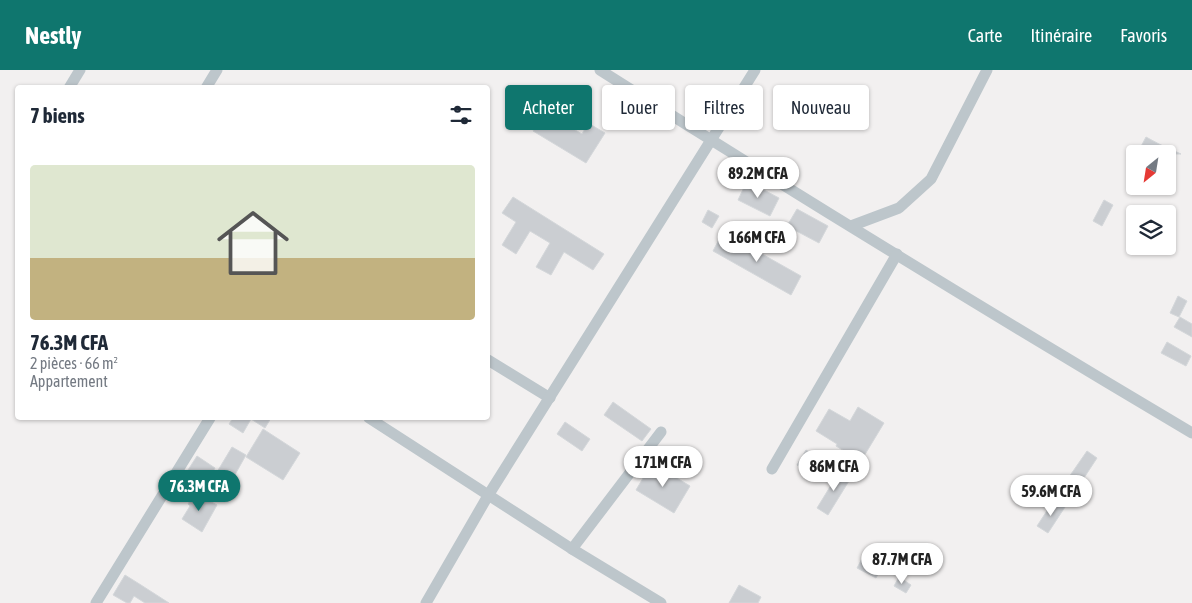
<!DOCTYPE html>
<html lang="fr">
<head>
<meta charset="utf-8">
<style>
  body { margin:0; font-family:"Asap Condensed",sans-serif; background:#f2f2f3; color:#1f2937; height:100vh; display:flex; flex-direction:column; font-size:19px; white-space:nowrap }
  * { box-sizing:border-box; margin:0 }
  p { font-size:16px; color:#747a83 }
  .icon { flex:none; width:28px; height:28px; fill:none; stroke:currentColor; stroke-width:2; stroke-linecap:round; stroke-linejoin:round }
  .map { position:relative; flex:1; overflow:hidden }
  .sheet { position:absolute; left:15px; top:15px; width:475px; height:335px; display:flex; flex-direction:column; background:#fff; border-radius:5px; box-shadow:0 1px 4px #0004 }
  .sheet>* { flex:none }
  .guide { position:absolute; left:505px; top:15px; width:475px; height:45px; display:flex; gap:10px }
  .needle { width:32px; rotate:210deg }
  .buttons { position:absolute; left:1126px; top:75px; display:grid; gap:10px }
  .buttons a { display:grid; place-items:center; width:50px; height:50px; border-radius:5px; background:#fff; box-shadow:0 1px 4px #0004; font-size:25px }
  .price { position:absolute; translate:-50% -42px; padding:0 11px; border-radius:18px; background:#fff; color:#222; font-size:16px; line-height:32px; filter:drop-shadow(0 1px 2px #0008) }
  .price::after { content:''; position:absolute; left:50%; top:30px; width:15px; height:11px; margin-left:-8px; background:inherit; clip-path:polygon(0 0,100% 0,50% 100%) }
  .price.selected { background:#0f766e; color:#fff }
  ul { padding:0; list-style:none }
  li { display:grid; align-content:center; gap:10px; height:265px; padding:0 15px }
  li span { display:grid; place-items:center; height:155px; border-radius:5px; color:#555 }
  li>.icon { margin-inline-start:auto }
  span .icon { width:90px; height:90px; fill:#fffc; stroke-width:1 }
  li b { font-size:21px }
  h2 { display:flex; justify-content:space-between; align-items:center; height:60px; padding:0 15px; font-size:21px }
  .tag { padding:0 18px; border-radius:5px; background:#fff; box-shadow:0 1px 4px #0004; font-size:18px; line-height:45px }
  .tag.selected { background:#0f766e; color:#fff }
  header { display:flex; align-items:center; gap:30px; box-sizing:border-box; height:70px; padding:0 25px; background:#0f766e; color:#fff }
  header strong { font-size:24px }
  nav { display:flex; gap:28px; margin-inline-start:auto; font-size:18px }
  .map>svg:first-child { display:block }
  .building { fill:#cbced2; stroke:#d4d7da }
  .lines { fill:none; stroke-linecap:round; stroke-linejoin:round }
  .minor { stroke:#bdc6cb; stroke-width:11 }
</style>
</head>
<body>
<header>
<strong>Nestly</strong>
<nav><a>Carte</a><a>Itinéraire</a><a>Favoris</a></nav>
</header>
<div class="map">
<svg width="1192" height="533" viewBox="0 0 1192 533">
  <rect width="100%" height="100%" fill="#f2f0f0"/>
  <!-- building -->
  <g class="building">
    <polygon points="545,42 582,64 588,53 605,63 586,93 533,61"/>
    <polygon points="1146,67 1159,74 1181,84 1137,84"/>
    <polygon points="747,111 779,128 770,146 738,130"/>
    <polygon points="513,127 604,184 593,200 564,182 551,205 536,197 550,173 530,161 516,184 502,175 516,152 502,143"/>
    <polygon points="1104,130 1113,135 1102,156 1093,151"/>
    <polygon points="797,139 828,156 819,173 787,156"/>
    <polygon points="708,140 719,146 712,158 702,152"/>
    <polygon points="723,162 801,206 791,225 713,181"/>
    <polygon points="1178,226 1187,231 1179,247 1170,243"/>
    <polygon points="1180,247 1192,254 1192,267 1174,257"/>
    <polygon points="1167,272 1191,286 1186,296 1161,283"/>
    <polygon points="613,332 651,359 642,371 604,345"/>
    <polygon points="858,337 884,353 861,391 836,376 837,374 816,361 829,339 850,351"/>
    <polygon points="233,348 271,348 265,358 251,349 243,363 229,354"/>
    <polygon points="565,352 590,369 582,381 557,364"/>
    <polygon points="263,359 300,383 283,410 246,387"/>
    <polygon points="232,377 246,385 232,410 217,402"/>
    <polygon points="806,380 826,393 817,407 797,395"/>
    <polygon points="1087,381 1097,388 1080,414 1069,407"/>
    <polygon points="197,386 215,398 207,412 204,410 197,421 183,412 190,402 188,400"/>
    <polygon points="652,393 690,416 674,443 636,420"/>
    <polygon points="841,399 852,406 828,445 817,438"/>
    <polygon points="195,423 217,435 202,462 182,449 190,436 188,434"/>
    <polygon points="1054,430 1065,437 1048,463 1037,456"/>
    <polygon points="864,485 883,495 876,508 857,498"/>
    <polygon points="125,505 141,515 169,533 145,533 134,526 130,533 127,533 113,525"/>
    <polygon points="899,507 911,515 906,523 894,516"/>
    <polygon points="739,515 761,527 758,533 729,533"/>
  </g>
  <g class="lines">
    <!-- minor -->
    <g class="minor">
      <path d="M600,0C796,124 993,245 1192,363"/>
      <polyline points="69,18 80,0"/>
      <polyline points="206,18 217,0"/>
      <polyline points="851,156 899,138 931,109 987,0"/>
      <polyline points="488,290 550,328"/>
      <polyline points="369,348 572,479 661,533"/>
      <polyline points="772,399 897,184"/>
      <polyline points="572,479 661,362"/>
      <polyline points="96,533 210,348"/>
      <polyline points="426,533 489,424 755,0"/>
    </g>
  </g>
</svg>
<div class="buttons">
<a><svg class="needle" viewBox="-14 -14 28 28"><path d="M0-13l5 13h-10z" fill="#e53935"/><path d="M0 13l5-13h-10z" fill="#747a83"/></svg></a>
<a><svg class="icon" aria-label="layers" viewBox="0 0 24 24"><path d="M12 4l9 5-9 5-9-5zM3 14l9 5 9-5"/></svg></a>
</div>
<b class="price" style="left:758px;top:129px">89.2M CFA</b>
<b class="price" style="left:757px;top:193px">166M CFA</b>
<b class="price" style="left:663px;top:418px">171M CFA</b>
<b class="price" style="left:834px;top:422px">86M CFA</b>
<b class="price selected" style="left:199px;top:442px">76.3M CFA</b>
<b class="price" style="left:1051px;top:447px">59.6M CFA</b>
<b class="price" style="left:902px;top:515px">87.7M CFA</b>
<div class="guide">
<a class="tag selected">Acheter</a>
<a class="tag">Louer</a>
<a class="tag">Filtres</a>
<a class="tag">Nouveau</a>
</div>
<section class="sheet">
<h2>7 biens<svg class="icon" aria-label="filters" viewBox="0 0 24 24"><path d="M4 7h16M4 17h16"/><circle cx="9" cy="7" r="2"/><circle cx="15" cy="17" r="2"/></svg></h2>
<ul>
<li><span style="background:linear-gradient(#dfe7d0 60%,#c2b280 0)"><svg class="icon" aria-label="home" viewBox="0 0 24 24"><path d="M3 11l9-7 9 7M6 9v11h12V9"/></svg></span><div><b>76.3M CFA</b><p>2 pièces · 66 m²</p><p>Appartement</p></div></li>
</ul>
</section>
</div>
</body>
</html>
